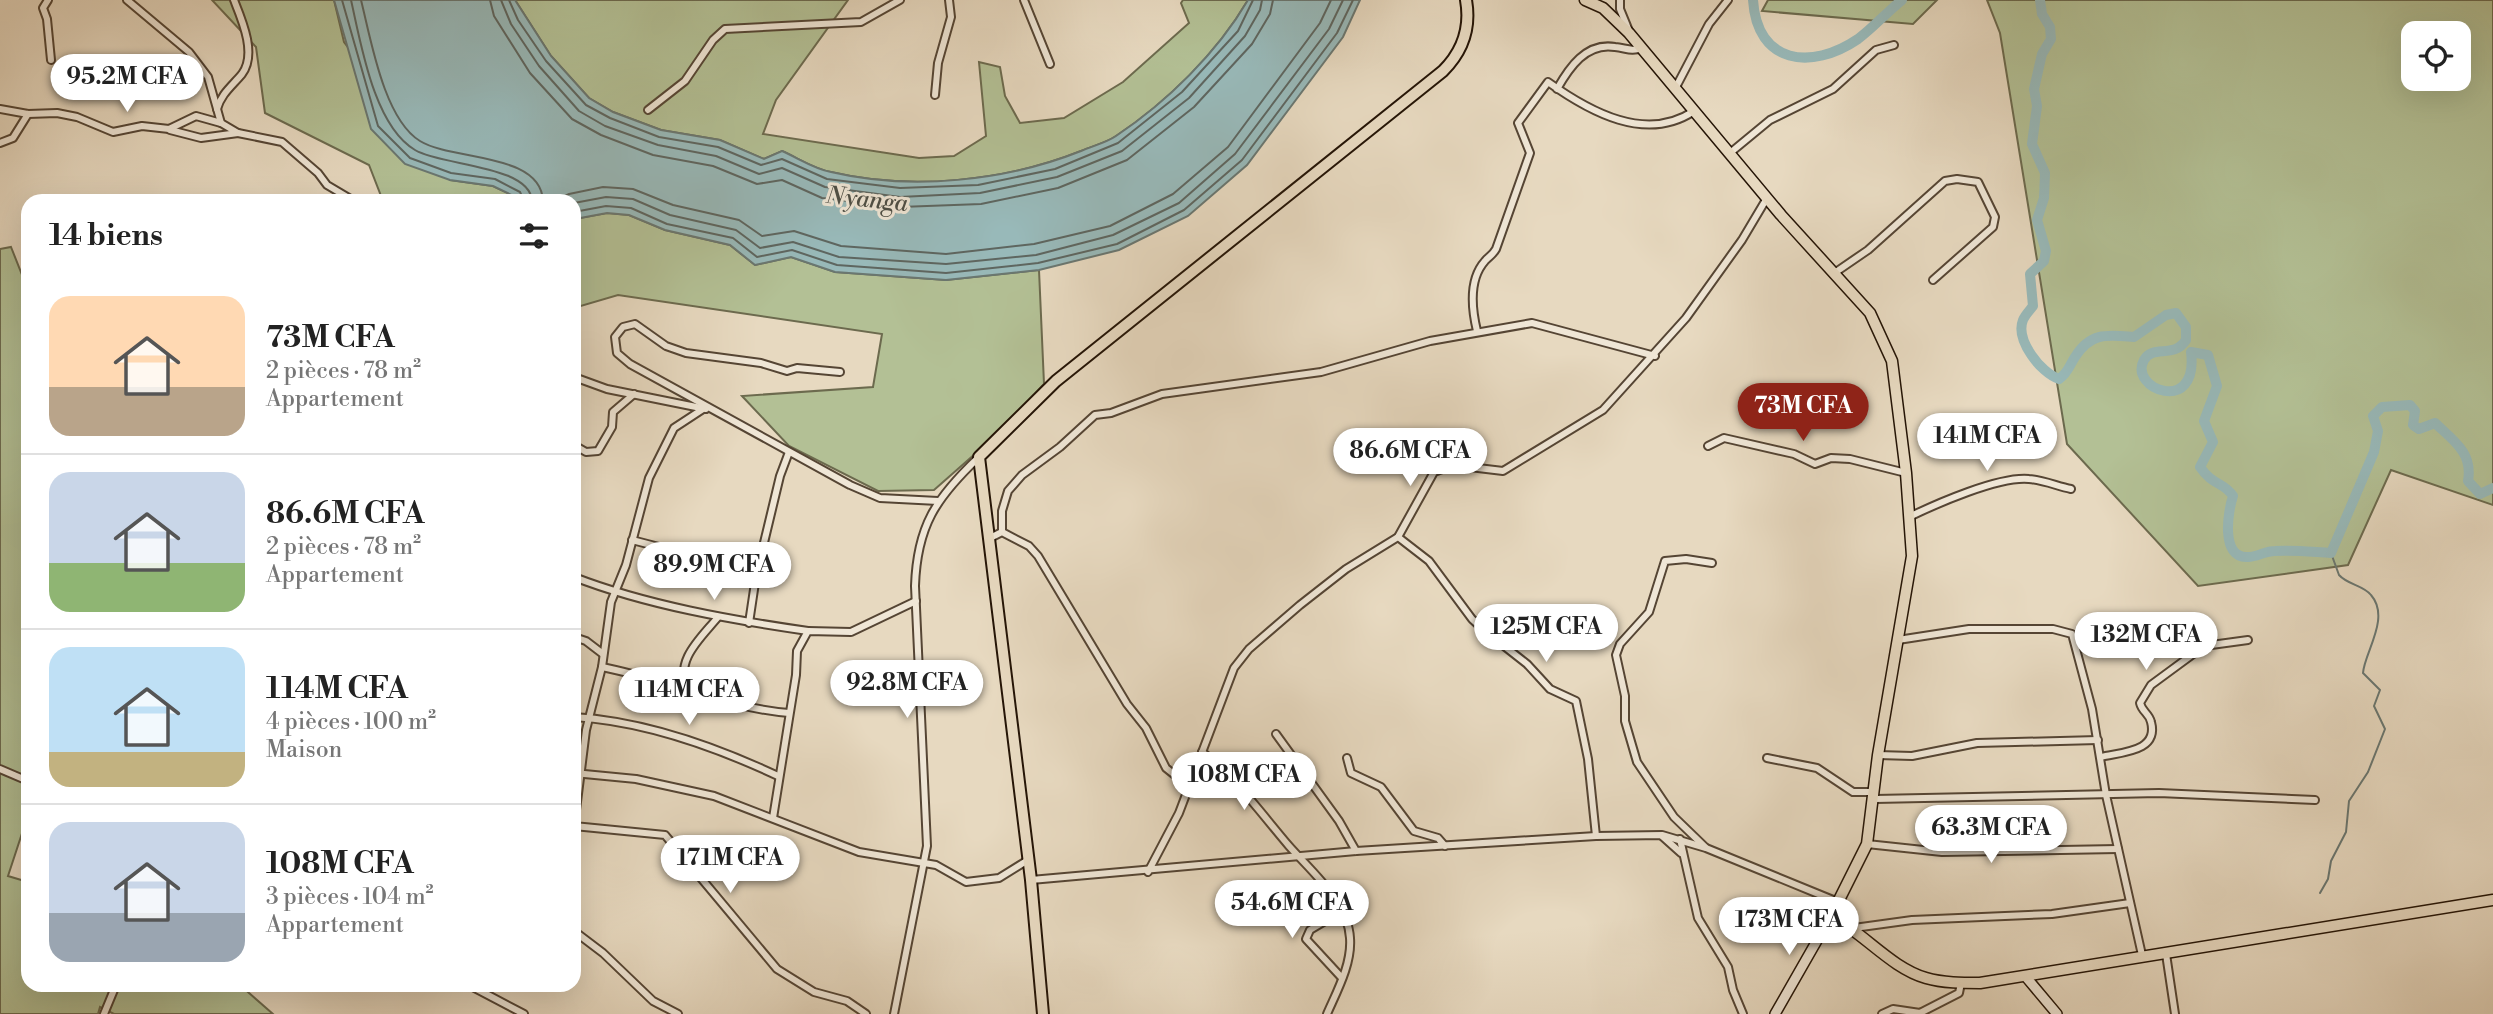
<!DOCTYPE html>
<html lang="fr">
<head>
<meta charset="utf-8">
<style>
  body { margin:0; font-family:"Libre Bodoni",serif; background:#f2f2f2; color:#222; height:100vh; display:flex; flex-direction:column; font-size:26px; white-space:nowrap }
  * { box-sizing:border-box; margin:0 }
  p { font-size:23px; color:#767676 }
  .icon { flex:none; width:38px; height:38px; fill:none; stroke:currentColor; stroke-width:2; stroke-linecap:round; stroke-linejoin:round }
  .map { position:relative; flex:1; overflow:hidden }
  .side { position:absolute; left:21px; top:194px; width:560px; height:798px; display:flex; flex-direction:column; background:#fff; border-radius:21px; box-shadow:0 7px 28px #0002 }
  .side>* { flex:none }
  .tools { position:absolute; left:2401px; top:21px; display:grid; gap:14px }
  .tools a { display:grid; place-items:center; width:70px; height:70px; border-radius:14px; background:#fff; box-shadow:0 7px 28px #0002; font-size:35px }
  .price { position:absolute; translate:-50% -60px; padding:0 16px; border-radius:24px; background:#fff; color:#222; font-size:23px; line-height:46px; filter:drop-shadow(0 2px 4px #0008) }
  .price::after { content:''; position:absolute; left:50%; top:42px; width:21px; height:16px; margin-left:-10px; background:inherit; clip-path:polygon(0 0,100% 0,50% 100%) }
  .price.active { background:#8f2418; color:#fff }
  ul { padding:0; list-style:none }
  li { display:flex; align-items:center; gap:21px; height:175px; padding:0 28px }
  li+li { border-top:2px solid #e0e0e0 }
  li span { display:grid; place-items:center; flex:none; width:196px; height:140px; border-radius:21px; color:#555 }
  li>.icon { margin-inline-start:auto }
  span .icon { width:84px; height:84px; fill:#fffc; stroke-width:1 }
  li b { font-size:30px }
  h2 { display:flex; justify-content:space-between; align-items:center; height:84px; padding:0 28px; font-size:30px }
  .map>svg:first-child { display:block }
  .green { fill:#b3c095; stroke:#6c6a4e; stroke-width:2; fill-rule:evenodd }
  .water { fill:#98b9b9; stroke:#6a7771; stroke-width:2 }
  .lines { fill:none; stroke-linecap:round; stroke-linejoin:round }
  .shore { stroke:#5e6660; stroke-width:2 }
  .stream { stroke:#6a7771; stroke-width:2 }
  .river { stroke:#98b9b9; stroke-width:10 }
  .street-casing { stroke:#554534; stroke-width:10 }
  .secondary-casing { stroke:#241406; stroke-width:12 }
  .primary-casing { stroke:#241406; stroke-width:13 }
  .highway-casing { stroke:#241406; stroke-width:14 }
  .street { stroke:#efe6d6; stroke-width:6 }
  .secondary { stroke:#efe6d6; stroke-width:9 }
  .primary { stroke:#e7d9c0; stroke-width:10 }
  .highway { stroke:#e7d9c0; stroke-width:10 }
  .labels { text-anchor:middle; stroke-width:6; stroke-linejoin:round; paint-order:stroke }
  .water-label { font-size:24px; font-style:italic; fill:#4d4e45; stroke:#efe6d6 }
</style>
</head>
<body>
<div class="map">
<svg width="2493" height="1014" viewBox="0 0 2493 1014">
  <rect width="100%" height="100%" fill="#e7d9c0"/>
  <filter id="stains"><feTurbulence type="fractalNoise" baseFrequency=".00286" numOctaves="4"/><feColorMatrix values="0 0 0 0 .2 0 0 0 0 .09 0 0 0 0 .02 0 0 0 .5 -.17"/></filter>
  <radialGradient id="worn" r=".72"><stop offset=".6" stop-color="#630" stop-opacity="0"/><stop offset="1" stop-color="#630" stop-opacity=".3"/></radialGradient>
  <!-- green -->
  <g class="green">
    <polygon points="212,0 334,0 344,42 450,180 493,186 524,201 383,201 369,165 265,113 256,47"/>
    <path d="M515,0H848L776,100L763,134L919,158L954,156L986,136L979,62L1000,67L1005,96L1020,123L1064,118L1123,82L1189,23L1181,3L1183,0H1248C1217,53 1167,102 1116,136C1106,143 1092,146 1081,151C1006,181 911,191 831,172C814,169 798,158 782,151L764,159L720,140L661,130L613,112L589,98L551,56Z"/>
    <polygon points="1768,0 1937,0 1913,24 1762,11"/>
    <path d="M1987,0H2493V505L2391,470L2348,565L2198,586L2067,444L2000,33ZM2413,33H2459V79H2413Z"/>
    <polygon points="607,213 629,215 665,230 730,245 755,265 791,257 835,272 946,280 1039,270 1044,384 1001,431 934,490 878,491 789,446 742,396 873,387 882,334 618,295 574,308 574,219"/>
    <polygon points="11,247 28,290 28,815 8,876 28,882 28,985 240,985 273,1014 114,1014 100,1007 98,1014 0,1014 0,249"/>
  </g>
  <!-- water -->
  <path class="water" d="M334,0H515L551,56L589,98L613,112L661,130L720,140L764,159L782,151C798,158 814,169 831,172C911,191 1006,181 1081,151C1092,146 1106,143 1116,136C1167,102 1217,53 1248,0H1360L1343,37L1247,165L1188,216L1119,250L1039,270L946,280L835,272L791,257L755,265L730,245L665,230L629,215L607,213L575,219L574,201H524L493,186L450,180L405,164L371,129Z"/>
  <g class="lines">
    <!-- shore -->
    <g class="shore">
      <polyline points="342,0 378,126 410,158 451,173 495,179 520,192 524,201"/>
      <path d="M351,0C361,44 374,126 415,150C442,166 530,165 532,201"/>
      <path d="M361,0C371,40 384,119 420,141C452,161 541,152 543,201"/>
      <polyline points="490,0 494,16 530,73 572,119 601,135 653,155 713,166 757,184 782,180 822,198 900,207 981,204 1058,188 1127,160 1194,107 1252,44 1270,14 1273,0"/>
      <polyline points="501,0 511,24 539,66 579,111 605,126 658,145 716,156 759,174 782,168 825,187 900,197 980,193 1057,177 1122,151 1189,98 1245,36 1260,10 1262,0"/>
      <polyline points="509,0 518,20 546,61 586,105 610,118 659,137 718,147 761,165 782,159 827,179 900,188 978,185 1055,169 1118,143 1182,92 1238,31 1253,0"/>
      <polyline points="556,201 569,194 603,187 633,189 673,205 739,220 762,236 794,231 841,246 946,254 1034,244 1110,226 1173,194 1228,147 1320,23 1331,0"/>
      <polyline points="574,203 606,197 633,199 670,215 736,230 760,248 793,242 839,257 946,264 1036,255 1113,235 1179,203 1235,154 1329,29 1343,0"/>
      <polyline points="574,212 606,206 631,208 667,224 733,238 757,257 792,250 837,265 946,273 1038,263 1117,244 1184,210 1242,160 1337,33 1353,0"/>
    </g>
    <!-- stream -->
    <path class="stream" d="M2320,893L2328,879L2331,861L2346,832L2349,801L2368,772L2385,729L2374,706L2380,690L2363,673C2364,653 2391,618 2371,595C2363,585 2348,585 2339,575L2331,553"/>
    <!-- river -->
    <g class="river">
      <path d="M1753,0C1757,64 1811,71 1858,39C1873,28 1887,12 1902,0"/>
      <path d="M2040,0L2042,14L2050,27L2051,39L2042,54L2034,89L2037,106L2032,144L2045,173L2044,198L2037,220L2046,251L2044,261L2030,274L2033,306C2030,310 2025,315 2023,320C2015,340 2041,373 2059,379C2068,373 2069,366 2075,357C2091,331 2109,335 2134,337L2166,315L2176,313L2186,327V340C2174,359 2153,344 2144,360C2128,389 2199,416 2191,352L2208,355L2217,386L2204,421L2213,442L2200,467C2213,486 2224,482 2233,496C2228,511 2220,559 2248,557C2257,557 2265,551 2275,551C2294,550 2312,552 2331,553L2374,452L2378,431L2373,416L2382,407L2410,405L2415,411L2413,425L2419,429L2435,423C2454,441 2473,453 2468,481L2480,494L2493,488"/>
    </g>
    <defs>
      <g id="street">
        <polyline points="48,0 43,8 47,19 51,60"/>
        <polyline points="127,0 189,52 208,77 221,123 238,133 282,142 318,173 327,185 354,201"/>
        <polyline points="1024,0 1050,64"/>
        <polyline points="1620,0 1620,9 1629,31"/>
        <polyline points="1676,87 1709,24 1728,0"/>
        <path d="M1557,89C1569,68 1586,42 1615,47C1626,48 1631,52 1642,48"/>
        <polyline points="935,95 938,63 951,17 949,0"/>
        <polyline points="0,109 28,114 57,113 77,117 113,132 142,126 169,129 196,116 221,123"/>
        <path d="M217,109C221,94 232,86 242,74C257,54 242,20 234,0"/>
        <polyline points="648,110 685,81 713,40 725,29 861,22 900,0"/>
        <polyline points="170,130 201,138 238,133"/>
        <polyline points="0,143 13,138 28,114"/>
        <polyline points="1730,153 1770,120 1833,89 1876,50 1894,45"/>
        <polyline points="1833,274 1868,250 1945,181 1957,179 1978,182 1995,217 1993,227 1933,280"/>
        <path d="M1477,331C1472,310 1468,280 1485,261C1489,256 1492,256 1496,249L1530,153L1518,123L1548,82C1590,112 1646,143 1694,111"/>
        <polyline points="840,372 797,368 787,371 761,363 686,353 666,346 635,324 623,327 615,337 617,353 630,364 850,485 880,498 938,501"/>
        <polyline points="574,377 607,389 706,409"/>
        <polyline points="703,409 674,428 649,478 626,565 611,602 602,667 586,730 574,826 665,835 777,969 814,992 847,1001 866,1014"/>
        <polyline points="574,445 586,452 598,451 612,427 613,412 634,394"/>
        <polyline points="1708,446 1724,438 1794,454 1815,464 1831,458 1850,459 1906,473"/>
        <path d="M1909,517C1936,504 1999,476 2029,479C2043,480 2057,486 2071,489"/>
        <polyline points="1002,532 1002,511 1008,491 1022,475 1060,447 1095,415 1111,413 1162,394 1321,372 1430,341 1532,323 1655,356"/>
        <polyline points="1398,537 1429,561 1472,619 1485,631 1527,664 1550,689 1576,701 1588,759 1596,836"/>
        <polyline points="990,538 1002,532 1029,546 1038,556 1127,704 1146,728 1166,768 1176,776 1191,776"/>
        <polyline points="632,540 740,568 756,576"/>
        <path d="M574,577C646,605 732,620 808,631"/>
        <polyline points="749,623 756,576 780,476 789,452"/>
        <polyline points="574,637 586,641 603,654"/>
        <polyline points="1898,640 1969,629 2053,629 2072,634 2092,709 2106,795 2142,955"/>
        <path d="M602,667C665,679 725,708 789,713"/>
        <path d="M689,689C672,662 702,637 718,617"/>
        <path d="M574,717C644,721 714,746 778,776"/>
        <polyline points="1276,734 1339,821 1356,851"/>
        <path d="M1202,752C1237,779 1260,812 1289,846C1311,871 1348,902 1350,938C1352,964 1337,991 1327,1014"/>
        <polyline points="1878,755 1912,756 1977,743 2098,740"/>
        <path d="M2101,757C2121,752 2159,752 2151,722C2149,713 2142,712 2140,703L2151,685L2204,646L2248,640"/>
        <polyline points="1347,758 1351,773 1381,787 1414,831 1438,838 1445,846"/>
        <polyline points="1767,758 1817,768 1853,792 1874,792"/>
        <polyline points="0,769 28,781"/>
        <polyline points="574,773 636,779 714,796 859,852 936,865 966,882 999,878 1028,860"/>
        <polyline points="1875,799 2159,793 2315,800"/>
        <polyline points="773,818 796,675 797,651 808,631 851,632 916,601"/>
        <polyline points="1662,836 1681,853"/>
        <polyline points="1680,839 1698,918 1728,967 1733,990 1743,1014"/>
        <polyline points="1867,844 1942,852 2118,849"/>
        <polyline points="1705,847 1674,817 1637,762 1625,721 1625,696 1616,655 1620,644 1649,612 1665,561 1686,559 1712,563"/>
        <polyline points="1148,872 1179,813 1234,668 1249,649 1300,605 1346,569 1398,537 1434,472 1453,465 1503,471 1603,410 1686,318 1742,240 1767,198"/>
        <polyline points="1031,880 1356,851 1596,836 1662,835 1706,848 1838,902"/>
        <polyline points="1342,911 1310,930 1306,939 1342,978"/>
        <polyline points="1854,928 1912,920 2052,914 2130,903"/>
        <polyline points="574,931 603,953 653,1001 678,1014"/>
        <polyline points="2166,954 2175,1014"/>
        <polyline points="469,985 524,1014"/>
        <polyline points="104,1014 116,985"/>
        <path d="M894,1014L927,846L915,586C917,526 936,498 978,458"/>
        <polyline points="1882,1014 1893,1009 1920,1013 1959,993 1961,983"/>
      </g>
      <g id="secondary">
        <polyline points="2026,977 2057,1014"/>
        <polyline points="1775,1014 1831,916"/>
      </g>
      <path id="primary" d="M1585,0L1603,8L1629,33L1781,215L1870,313L1892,361L1906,473L1912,556L1878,755L1867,844L1831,916C1864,933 1891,968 1926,978C1943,983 1963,983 1980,983L2493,900"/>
      <path id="highway" d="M1043,1014L1031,880L979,457L1056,381L1443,71C1463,51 1471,28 1466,0"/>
    </defs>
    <!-- street casing -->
    <use href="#street" class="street-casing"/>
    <!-- secondary casing -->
    <use href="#secondary" class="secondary-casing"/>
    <!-- primary casing -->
    <use href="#primary" class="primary-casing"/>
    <!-- highway casing -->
    <use href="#highway" class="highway-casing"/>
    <!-- street -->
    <use href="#street" class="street"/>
    <!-- secondary -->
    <use href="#secondary" class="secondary"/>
    <!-- primary -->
    <use href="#primary" class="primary"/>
    <!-- highway -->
    <use href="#highway" class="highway"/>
  </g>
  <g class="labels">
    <!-- water labels -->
    <g class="water-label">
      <text transform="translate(867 199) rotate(6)" y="8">Nyanga</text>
    </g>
  </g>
  <rect width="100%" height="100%" filter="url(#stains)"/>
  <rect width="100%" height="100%" fill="url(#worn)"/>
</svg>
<div class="tools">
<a><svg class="icon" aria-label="locate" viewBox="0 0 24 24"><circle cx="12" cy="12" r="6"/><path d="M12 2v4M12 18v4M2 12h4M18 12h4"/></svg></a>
</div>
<b class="price" style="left:127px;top:114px">95.2M CFA</b>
<b class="price active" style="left:1803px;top:443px">73M CFA</b>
<b class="price" style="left:1987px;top:473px">141M CFA</b>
<b class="price" style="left:1410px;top:488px">86.6M CFA</b>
<b class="price" style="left:714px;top:602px">89.9M CFA</b>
<b class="price" style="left:1546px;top:664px">125M CFA</b>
<b class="price" style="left:2146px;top:672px">132M CFA</b>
<b class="price" style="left:907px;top:720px">92.8M CFA</b>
<b class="price" style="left:689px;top:727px">114M CFA</b>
<b class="price" style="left:1244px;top:812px">108M CFA</b>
<b class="price" style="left:1991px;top:865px">63.3M CFA</b>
<b class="price" style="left:730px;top:895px">171M CFA</b>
<b class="price" style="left:1292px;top:940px">54.6M CFA</b>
<b class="price" style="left:1789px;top:957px">173M CFA</b>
<section class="side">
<h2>14 biens<svg class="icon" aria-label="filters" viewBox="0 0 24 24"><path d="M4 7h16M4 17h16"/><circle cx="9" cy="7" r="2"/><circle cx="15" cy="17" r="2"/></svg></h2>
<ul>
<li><span style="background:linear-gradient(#ffd9b3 65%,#b9a48a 0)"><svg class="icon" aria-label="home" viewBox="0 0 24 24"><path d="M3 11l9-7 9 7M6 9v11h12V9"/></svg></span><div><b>73M CFA</b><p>2 pièces · 78 m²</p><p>Appartement</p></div></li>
<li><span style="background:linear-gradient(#c9d6e8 65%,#8fb573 0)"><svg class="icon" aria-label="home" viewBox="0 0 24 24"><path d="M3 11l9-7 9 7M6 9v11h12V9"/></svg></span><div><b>86.6M CFA</b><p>2 pièces · 78 m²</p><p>Appartement</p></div></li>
<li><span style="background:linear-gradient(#bfe0f5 75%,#c2b280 0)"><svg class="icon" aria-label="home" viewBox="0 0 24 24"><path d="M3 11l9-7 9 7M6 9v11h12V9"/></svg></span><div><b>114M CFA</b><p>4 pièces · 100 m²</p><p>Maison</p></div></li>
<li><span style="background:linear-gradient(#c9d6e8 65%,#9aa5b1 0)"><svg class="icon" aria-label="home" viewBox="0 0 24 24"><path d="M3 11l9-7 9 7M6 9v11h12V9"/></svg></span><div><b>108M CFA</b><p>3 pièces · 104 m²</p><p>Appartement</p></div></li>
</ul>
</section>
</div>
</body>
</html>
